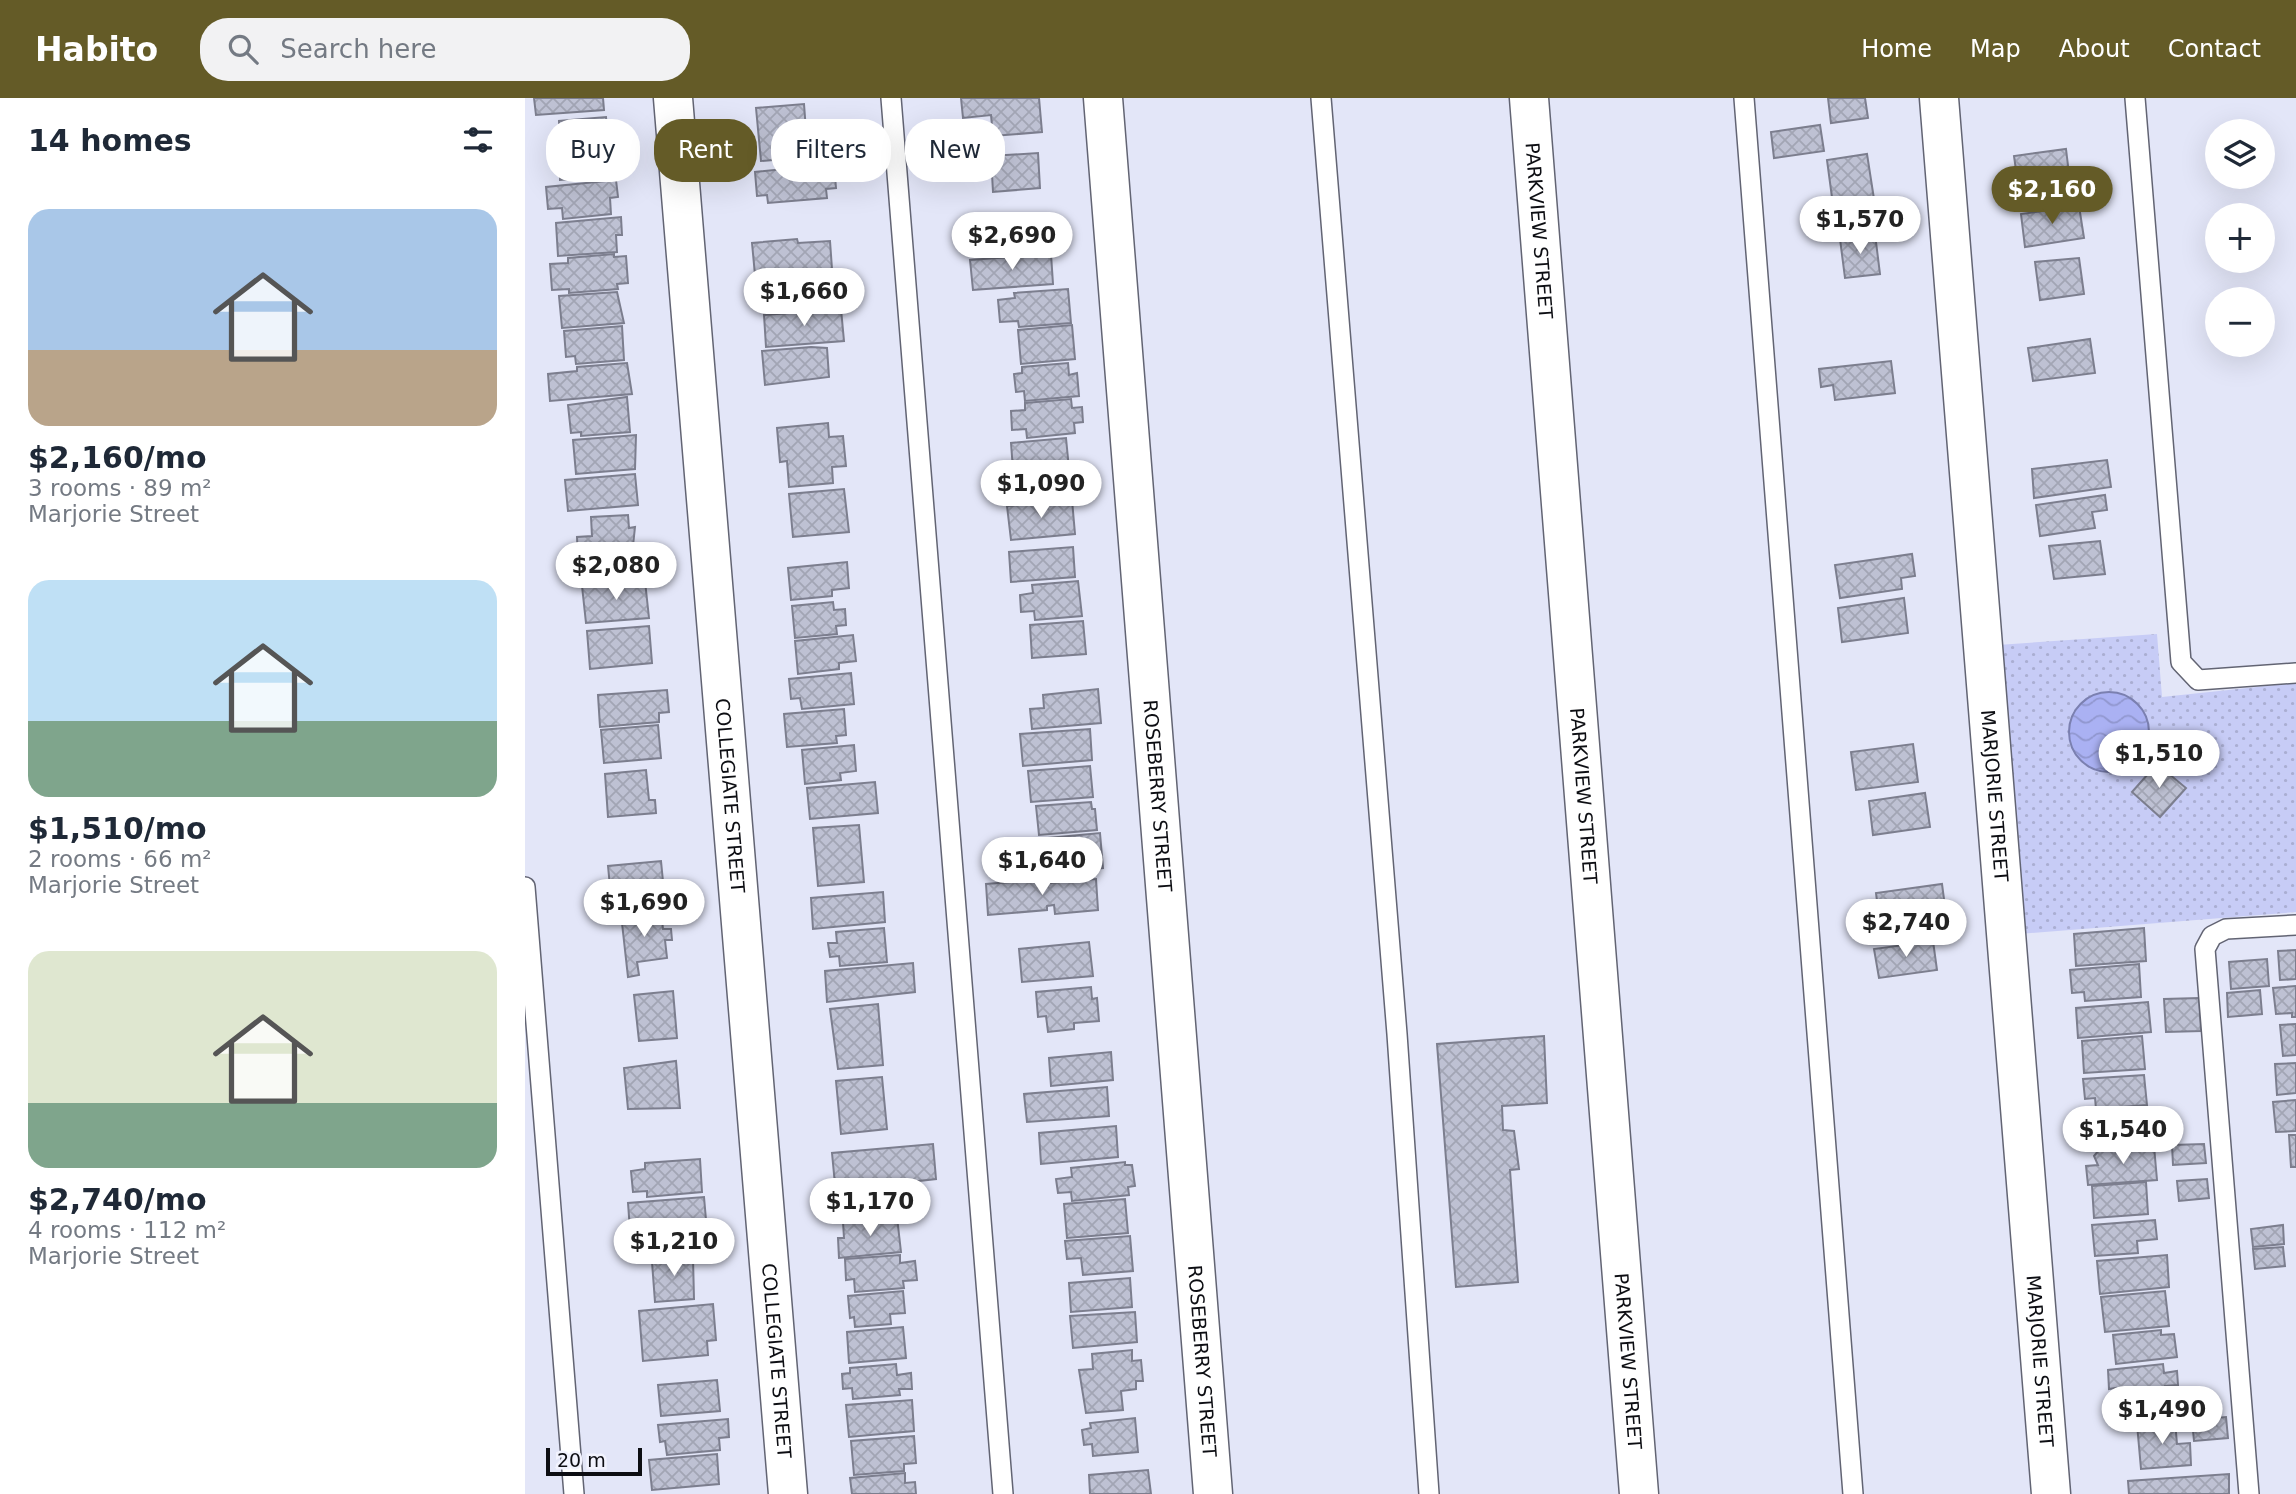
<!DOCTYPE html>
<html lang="en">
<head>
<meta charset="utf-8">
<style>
  body { margin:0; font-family:"DejaVu Sans",sans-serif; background:#f2f2f3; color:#1f2937; height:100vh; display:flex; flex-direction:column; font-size:26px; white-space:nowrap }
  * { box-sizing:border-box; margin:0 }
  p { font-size:23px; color:#747a83 }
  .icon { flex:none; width:38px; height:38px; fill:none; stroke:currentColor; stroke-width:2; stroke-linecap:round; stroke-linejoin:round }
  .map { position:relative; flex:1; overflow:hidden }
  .sheet { display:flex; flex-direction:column; background:#fff; width:525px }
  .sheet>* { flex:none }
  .banner { position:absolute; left:21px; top:21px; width:665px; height:63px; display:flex; gap:14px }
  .buttons { position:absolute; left:1680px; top:21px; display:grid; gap:14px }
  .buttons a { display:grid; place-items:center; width:70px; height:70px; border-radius:50%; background:#fff; box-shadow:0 7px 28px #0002; font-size:35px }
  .scale { position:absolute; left:21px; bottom:18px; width:96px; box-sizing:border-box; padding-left:7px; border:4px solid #0d0e13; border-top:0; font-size:19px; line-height:24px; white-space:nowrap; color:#0d0e13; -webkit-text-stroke:5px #f2f3fe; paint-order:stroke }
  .price { position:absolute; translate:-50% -60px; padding:0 16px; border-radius:24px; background:#fff; color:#222; font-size:23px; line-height:46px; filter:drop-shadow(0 2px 4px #0008) }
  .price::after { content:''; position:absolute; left:50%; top:42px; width:21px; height:16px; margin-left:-10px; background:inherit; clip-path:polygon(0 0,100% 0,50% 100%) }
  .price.current { background:#645b27; color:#fff }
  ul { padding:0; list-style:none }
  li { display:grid; align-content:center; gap:14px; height:371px; padding:0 28px }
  li span { display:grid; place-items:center; height:217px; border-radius:21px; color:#555 }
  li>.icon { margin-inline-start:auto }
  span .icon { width:126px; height:126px; fill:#fffc; stroke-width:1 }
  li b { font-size:30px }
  h2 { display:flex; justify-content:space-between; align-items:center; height:84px; padding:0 28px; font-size:30px }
  .tag { padding:0 24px; border-radius:28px; background:#fff; box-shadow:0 7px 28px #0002; font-size:24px; line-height:63px }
  .tag.current { background:#645b27; color:#fff }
  header { display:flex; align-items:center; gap:42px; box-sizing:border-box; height:98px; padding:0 35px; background:#645b27; color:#fff }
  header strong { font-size:33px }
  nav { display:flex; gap:38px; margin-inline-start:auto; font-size:24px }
  .search { width:490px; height:63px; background:#f2f2f3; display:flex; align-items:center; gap:18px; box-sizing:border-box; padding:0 24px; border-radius:28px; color:#747a83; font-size:26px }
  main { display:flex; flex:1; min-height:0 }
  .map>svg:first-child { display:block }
  .park { fill:url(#park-dots) }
  .water { fill:url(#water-waves); stroke:#7b80b0; stroke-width:2 }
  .building { fill:url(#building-cross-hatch); stroke:#7c7e8e; stroke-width:2 }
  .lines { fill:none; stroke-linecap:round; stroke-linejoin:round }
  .service-casing { stroke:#626473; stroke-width:22 }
  .minor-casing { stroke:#626473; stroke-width:41 }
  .service { stroke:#fff; stroke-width:19 }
  .minor { stroke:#fff; stroke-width:38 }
  .labels { text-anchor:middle; stroke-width:5; stroke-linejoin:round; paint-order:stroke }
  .street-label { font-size:19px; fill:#0d0e13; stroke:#f2f3fe }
</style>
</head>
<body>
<header>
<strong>Habito</strong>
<div class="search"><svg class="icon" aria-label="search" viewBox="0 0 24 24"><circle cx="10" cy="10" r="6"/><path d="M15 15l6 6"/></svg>Search here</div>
<nav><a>Home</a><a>Map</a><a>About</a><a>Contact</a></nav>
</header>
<main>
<section class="sheet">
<h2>14 homes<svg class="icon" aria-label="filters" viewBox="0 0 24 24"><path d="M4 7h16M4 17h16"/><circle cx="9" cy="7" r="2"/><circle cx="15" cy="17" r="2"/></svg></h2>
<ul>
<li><span style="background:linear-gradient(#a9c7e8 65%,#b9a48a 0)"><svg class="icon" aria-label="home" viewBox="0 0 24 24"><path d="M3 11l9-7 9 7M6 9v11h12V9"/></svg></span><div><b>$2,160/mo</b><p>3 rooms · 89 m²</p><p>Marjorie Street</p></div></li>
<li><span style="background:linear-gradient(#bfe0f5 65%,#7fa58c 0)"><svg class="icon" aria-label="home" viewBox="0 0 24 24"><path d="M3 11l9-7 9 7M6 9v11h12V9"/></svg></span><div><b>$1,510/mo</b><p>2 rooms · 66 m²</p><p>Marjorie Street</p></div></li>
<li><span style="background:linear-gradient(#dfe7d0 70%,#7fa58c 0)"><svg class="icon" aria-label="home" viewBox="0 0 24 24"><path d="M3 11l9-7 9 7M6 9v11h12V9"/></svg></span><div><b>$2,740/mo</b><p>4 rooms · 112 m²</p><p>Marjorie Street</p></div></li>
</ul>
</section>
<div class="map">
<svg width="1771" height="1396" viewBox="0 0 1771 1396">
  <defs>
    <pattern id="park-dots" width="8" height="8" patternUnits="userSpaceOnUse" patternTransform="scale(1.75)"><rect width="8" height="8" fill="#c7ccf6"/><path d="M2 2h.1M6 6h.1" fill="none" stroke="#aaaed2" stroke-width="1.8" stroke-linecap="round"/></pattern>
    <pattern id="water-waves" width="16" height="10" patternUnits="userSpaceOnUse" patternTransform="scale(1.75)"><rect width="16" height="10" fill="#aab1f3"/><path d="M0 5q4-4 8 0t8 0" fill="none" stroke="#9197cf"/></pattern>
    <pattern id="building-cross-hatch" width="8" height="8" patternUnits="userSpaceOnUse" patternTransform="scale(1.75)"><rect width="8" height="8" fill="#bec1d3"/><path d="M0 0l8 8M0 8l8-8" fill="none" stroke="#a2a5b4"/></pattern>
  </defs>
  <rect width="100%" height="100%" fill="#e3e6f8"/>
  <!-- park -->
  <polygon class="park" points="1632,536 1637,599 1771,585 1771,814 1481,837 1458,548"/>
  <!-- water -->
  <circle class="water" cx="1584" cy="634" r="40"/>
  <!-- building -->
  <g class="building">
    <polygon points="9,0 78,0 79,12 11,17"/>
    <polygon points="436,0 514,0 517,34 468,38 466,17 438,20"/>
    <polygon points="1303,0 1340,0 1343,20 1306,25"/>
    <polygon points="279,6 283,59 236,63 231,10"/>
    <polygon points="81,19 86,78 35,82 34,23"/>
    <polygon points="1295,27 1299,53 1249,60 1246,34"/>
    <polygon points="1541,51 1544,76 1530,78 1533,102 1496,107 1489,58"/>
    <polygon points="513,55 515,90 468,94 466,58"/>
    <polygon points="1342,56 1349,101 1308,107 1302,62"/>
    <polygon points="309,66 311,90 301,91 302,100 243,105 242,97 232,98 230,74"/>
    <polygon points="91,82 93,99 85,100 86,116 38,121 37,110 23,111 21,89"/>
    <polygon points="1554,108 1559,140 1500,149 1496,116"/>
    <polygon points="96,119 97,137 91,137 92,154 33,158 31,125"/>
    <polygon points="522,119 524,149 444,155 442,126"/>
    <polygon points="1350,136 1355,176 1320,180 1315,141"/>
    <polygon points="272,141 273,145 305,143 307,171 230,177 227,145"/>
    <polygon points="89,156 89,159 101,158 103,185 92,186 93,191 44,195 44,191 27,192 25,166 43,165 43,160"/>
    <polygon points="526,156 528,186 448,192 445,162"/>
    <polygon points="1554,160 1559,196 1515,202 1510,164"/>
    <polygon points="291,177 294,208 244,212 241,182"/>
    <polygon points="543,191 546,225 494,229 493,223 475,224 473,202 490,200 489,195"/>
    <polygon points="92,194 99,225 37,230 34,198"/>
    <polygon points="316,211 319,243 241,249 239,217"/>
    <polygon points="547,227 550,261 496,266 493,232"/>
    <polygon points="97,228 99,262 51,266 50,258 41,259 39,233"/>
    <polygon points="1565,241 1570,275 1508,283 1503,250"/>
    <polygon points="286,249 302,250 304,279 240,287 237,253"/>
    <polygon points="1366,263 1370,295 1310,302 1308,287 1296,289 1294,271"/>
    <polygon points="102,265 107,296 25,303 23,276 52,273 52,269"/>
    <polygon points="543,265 544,277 552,275 554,298 500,303 499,293 491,294 489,276 497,275 497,269"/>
    <polygon points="102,299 105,334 56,338 56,334 46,335 43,307"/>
    <polygon points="546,301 547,310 557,309 558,324 549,325 550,335 502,340 501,331 487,332 486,313 500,312 500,305"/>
    <polygon points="303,325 304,339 318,338 321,368 307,369 308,385 264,389 262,363 255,364 252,330"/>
    <polygon points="111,337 110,371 51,376 48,342"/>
    <polygon points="541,340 545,381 489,385 486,345"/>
    <polygon points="1582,362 1586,389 1509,400 1507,371"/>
    <polygon points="110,376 113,407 43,413 40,382"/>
    <polygon points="319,391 324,434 268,439 264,396"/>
    <polygon points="1580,397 1582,412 1567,414 1570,430 1515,438 1511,407"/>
    <polygon points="547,402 550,436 486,442 482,408"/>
    <polygon points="103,417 104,430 110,429 107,457 53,461 52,439 67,438 66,419"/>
    <polygon points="1575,443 1580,476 1529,481 1524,448"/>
    <polygon points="548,449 550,479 486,484 484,454"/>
    <polygon points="1387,456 1390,478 1376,480 1377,491 1315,500 1310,467"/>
    <polygon points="322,464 324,490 307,492 307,498 266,502 263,470"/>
    <polygon points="120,483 124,520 61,525 57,488"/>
    <polygon points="553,483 557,518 510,522 509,513 496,514 495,497 508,495 507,487"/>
    <polygon points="1379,500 1383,535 1317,544 1313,510"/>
    <polygon points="308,504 309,512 320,511 321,527 311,528 312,536 270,540 267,508"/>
    <polygon points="558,523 561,556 507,560 505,527"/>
    <polygon points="124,528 127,565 65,571 62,533"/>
    <polygon points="328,537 331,563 314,565 314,571 273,576 270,543"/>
    <polygon points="326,575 329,606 277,611 275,600 266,601 264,581"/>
    <polygon points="573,591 576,625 507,631 505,611 519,610 518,597"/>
    <polygon points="142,592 144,614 134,615 134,624 75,629 73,597"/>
    <polygon points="319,611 321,637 311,638 312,645 262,649 259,616"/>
    <polygon points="133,627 136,660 79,665 76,632"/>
    <polygon points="565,631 567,662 498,668 495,636"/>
    <polygon points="1388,646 1393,684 1331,692 1326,654"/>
    <polygon points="329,647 331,673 315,675 316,682 280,686 277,652"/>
    <polygon points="1632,666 1661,690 1635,719 1607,694"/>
    <polygon points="565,668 568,699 506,704 503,673"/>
    <polygon points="121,672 124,702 130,702 131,715 83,719 80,676"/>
    <polygon points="350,684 353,715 285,721 282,690"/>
    <polygon points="1400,695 1405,729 1348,737 1344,703"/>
    <polygon points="566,704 567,711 570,711 572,732 514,737 511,708"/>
    <polygon points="334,727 339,784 293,788 288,730"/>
    <polygon points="575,735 578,770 516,776 513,741"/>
    <polygon points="136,763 140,804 87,809 83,768"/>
    <polygon points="571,781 573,812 530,816 529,807 522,808 522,812 463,817 461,786 512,782 512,786"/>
    <polygon points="1417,786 1422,824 1356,834 1351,795"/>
    <polygon points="358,794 360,824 288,831 286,800"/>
    <polygon points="136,812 138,831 146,831 147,842 140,842 142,860 112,864 114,877 103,879 96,816"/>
    <polygon points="359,830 362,864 315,868 314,858 305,859 303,845 312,845 311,834"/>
    <polygon points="1619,830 1621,863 1551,868 1549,836"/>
    <polygon points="1408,843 1412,872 1354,880 1349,851"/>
    <polygon points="564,844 568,878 497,884 494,851"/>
    <polygon points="1771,852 1771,881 1755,882 1753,853"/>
    <polygon points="1742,861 1744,888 1706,891 1704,864"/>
    <polygon points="388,865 390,894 302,904 300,873"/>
    <polygon points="1614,866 1616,899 1560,903 1559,894 1547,895 1545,872"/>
    <polygon points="1771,888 1771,919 1767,919 1767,915 1751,916 1748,890"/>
    <polygon points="566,889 567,901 572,900 574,923 549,925 549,931 523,934 521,918 513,919 511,894"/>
    <polygon points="1735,892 1737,916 1703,919 1702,895"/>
    <polygon points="148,893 152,940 114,943 109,897"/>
    <polygon points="1674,900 1676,933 1641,934 1639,901"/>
    <polygon points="1623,904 1626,934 1553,940 1551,910"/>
    <polygon points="353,906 358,967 313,971 305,911"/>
    <polygon points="1771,926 1771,957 1758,958 1755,927"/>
    <polygon points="1019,938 1022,1005 977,1008 978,1032 989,1033 994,1071 985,1072 993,1184 931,1189 912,946"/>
    <polygon points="1617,938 1620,971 1559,975 1557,943"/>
    <polygon points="586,954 588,982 526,988 524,960"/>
    <polygon points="151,963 155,1010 103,1011 99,970"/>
    <polygon points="1771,965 1771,995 1752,997 1750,966"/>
    <polygon points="1619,977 1622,1007 1571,1011 1570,1000 1560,1001 1558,981"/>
    <polygon points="357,979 362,1031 316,1036 311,983"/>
    <polygon points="582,989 584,1018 502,1024 499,996"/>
    <polygon points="1771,1002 1771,1033 1751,1034 1748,1004"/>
    <polygon points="1633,1011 1636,1043 1574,1049 1571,1017"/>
    <polygon points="591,1028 593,1059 516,1066 514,1035"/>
    <polygon points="1764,1037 1771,1037 1771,1069 1766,1069"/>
    <polygon points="408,1046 411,1081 376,1085 378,1112 313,1118 307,1055"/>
    <polygon points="1679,1046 1681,1065 1648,1067 1647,1047"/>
    <polygon points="1629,1048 1632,1082 1563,1087 1561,1068 1573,1067 1569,1058 1574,1052"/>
    <polygon points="175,1061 177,1094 122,1099 122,1093 108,1094 106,1073 120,1071 120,1065"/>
    <polygon points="600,1064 600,1067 607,1067 610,1088 603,1089 604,1097 547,1103 546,1094 533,1095 531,1081 547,1079 546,1070"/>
    <polygon points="1682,1081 1684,1100 1654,1103 1652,1083"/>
    <polygon points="1621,1084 1623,1116 1569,1120 1567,1088"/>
    <polygon points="179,1099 182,1133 125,1138 125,1130 105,1132 103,1105"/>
    <polygon points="600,1101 603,1135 542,1140 539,1106"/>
    <polygon points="372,1119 376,1154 314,1160 313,1140 319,1140 318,1124"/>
    <polygon points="1630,1122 1632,1141 1612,1143 1613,1155 1570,1158 1567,1127"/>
    <polygon points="1758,1127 1759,1146 1728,1149 1726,1131"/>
    <polygon points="605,1138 608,1173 558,1177 556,1160 542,1161 540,1143"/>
    <polygon points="1758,1149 1760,1168 1730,1171 1728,1151"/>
    <polygon points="164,1154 165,1160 168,1160 169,1201 130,1204 127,1164 141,1163 140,1156"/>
    <polygon points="375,1157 375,1165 390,1163 392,1182 378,1183 379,1190 330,1194 329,1181 321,1182 320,1161"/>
    <polygon points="1642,1157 1644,1189 1575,1196 1572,1163"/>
    <polygon points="605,1180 607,1209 546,1214 544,1185"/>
    <polygon points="378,1193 380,1215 365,1216 366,1226 330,1229 329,1219 325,1220 323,1198"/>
    <polygon points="1640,1193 1644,1228 1580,1234 1576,1199"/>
    <polygon points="188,1206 191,1242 182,1243 183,1257 118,1263 114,1213"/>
    <polygon points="610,1214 612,1244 548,1250 545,1218"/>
    <polygon points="378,1229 381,1260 324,1265 322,1234"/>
    <polygon points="1636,1232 1636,1237 1649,1236 1652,1259 1591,1266 1588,1237"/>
    <polygon points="607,1252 607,1263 616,1262 618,1283 611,1283 611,1291 596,1293 598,1312 561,1315 554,1272 568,1271 567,1256"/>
    <polygon points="371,1266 372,1277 386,1275 387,1291 374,1291 375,1297 328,1301 327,1290 318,1291 317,1276 325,1275 325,1270"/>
    <polygon points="1638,1266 1639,1275 1652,1273 1653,1287 1640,1288 1641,1297 1592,1302 1591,1290 1584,1291 1583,1272"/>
    <polygon points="192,1282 195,1313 136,1318 133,1287"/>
    <polygon points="387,1302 389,1333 324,1339 321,1307"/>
    <polygon points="1701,1319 1703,1340 1669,1343 1667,1322"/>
    <polygon points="610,1320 613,1354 568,1358 567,1346 559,1347 557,1332 566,1330 565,1325"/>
    <polygon points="203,1321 204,1339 194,1340 195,1352 142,1357 140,1343 135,1344 133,1327"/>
    <polygon points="1650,1323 1652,1346 1665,1345 1666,1367 1616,1371 1612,1326"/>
    <polygon points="389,1338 391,1365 379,1366 379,1373 329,1377 326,1343"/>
    <polygon points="192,1356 194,1386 127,1392 124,1362"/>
    <polygon points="623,1372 626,1396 565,1396 564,1377"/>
    <polygon points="380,1375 380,1385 390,1384 391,1396 327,1396 325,1380"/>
    <polygon points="1704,1376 1704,1396 1604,1396 1603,1383"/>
  </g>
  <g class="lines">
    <defs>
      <g id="service">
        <polyline points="366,0 478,1396"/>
        <polyline points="796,0 872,936 904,1396"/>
        <polyline points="1219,0 1328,1396"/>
        <polyline points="1610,0 1656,564 1673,582 1771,575"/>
        <polyline points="0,789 49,1396"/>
        <polyline points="1724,1396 1680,851 1687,838 1701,831 1771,827"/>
      </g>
      <g id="minor">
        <path id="s1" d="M148,0L263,1396"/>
        <path id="s2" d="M578,0L688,1396"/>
        <path id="s3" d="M1004,0L1114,1396"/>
        <path id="s4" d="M1414,0L1526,1396"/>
      </g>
    </defs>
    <!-- service casing -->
    <use href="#service" class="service-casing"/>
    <!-- minor casing -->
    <use href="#minor" class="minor-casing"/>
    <!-- service -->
    <use href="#service" class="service"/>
    <!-- minor -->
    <use href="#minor" class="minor"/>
  </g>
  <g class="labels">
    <!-- street labels -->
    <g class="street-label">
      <text dy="7" stroke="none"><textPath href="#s3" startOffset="133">PARKVIEW STREET</textPath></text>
      <text dy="7" stroke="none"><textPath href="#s1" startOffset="700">COLLEGIATE STREET</textPath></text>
      <text dy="7" stroke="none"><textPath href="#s2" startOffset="700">ROSEBERRY STREET</textPath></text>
      <text dy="7" stroke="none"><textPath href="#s3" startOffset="700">PARKVIEW STREET</textPath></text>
      <text dy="7" stroke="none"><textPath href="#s4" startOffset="700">MARJORIE STREET</textPath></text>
      <text dy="7" stroke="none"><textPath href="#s1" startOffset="1267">COLLEGIATE STREET</textPath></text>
      <text dy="7" stroke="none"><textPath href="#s2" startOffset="1267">ROSEBERRY STREET</textPath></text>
      <text dy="7" stroke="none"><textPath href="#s3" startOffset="1267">PARKVIEW STREET</textPath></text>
      <text dy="7" stroke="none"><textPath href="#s4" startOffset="1267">MARJORIE STREET</textPath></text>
    </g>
  </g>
</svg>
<div class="buttons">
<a><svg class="icon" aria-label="layers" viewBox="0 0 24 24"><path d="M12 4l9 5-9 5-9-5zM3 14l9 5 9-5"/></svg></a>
<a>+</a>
<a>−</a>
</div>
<div class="scale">20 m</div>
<b class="price current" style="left:1527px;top:128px">$2,160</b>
<b class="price" style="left:1335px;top:158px">$1,570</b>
<b class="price" style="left:487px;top:174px">$2,690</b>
<b class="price" style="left:279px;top:230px">$1,660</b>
<b class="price" style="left:516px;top:422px">$1,090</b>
<b class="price" style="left:91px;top:504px">$2,080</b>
<b class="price" style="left:1634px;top:692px">$1,510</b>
<b class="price" style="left:517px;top:799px">$1,640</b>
<b class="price" style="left:119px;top:841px">$1,690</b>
<b class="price" style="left:1381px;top:861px">$2,740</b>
<b class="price" style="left:1598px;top:1068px">$1,540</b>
<b class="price" style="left:345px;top:1140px">$1,170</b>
<b class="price" style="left:149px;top:1180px">$1,210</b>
<b class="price" style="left:1637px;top:1348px">$1,490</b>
<div class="banner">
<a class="tag">Buy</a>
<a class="tag current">Rent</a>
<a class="tag">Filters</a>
<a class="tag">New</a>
</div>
</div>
</main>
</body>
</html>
